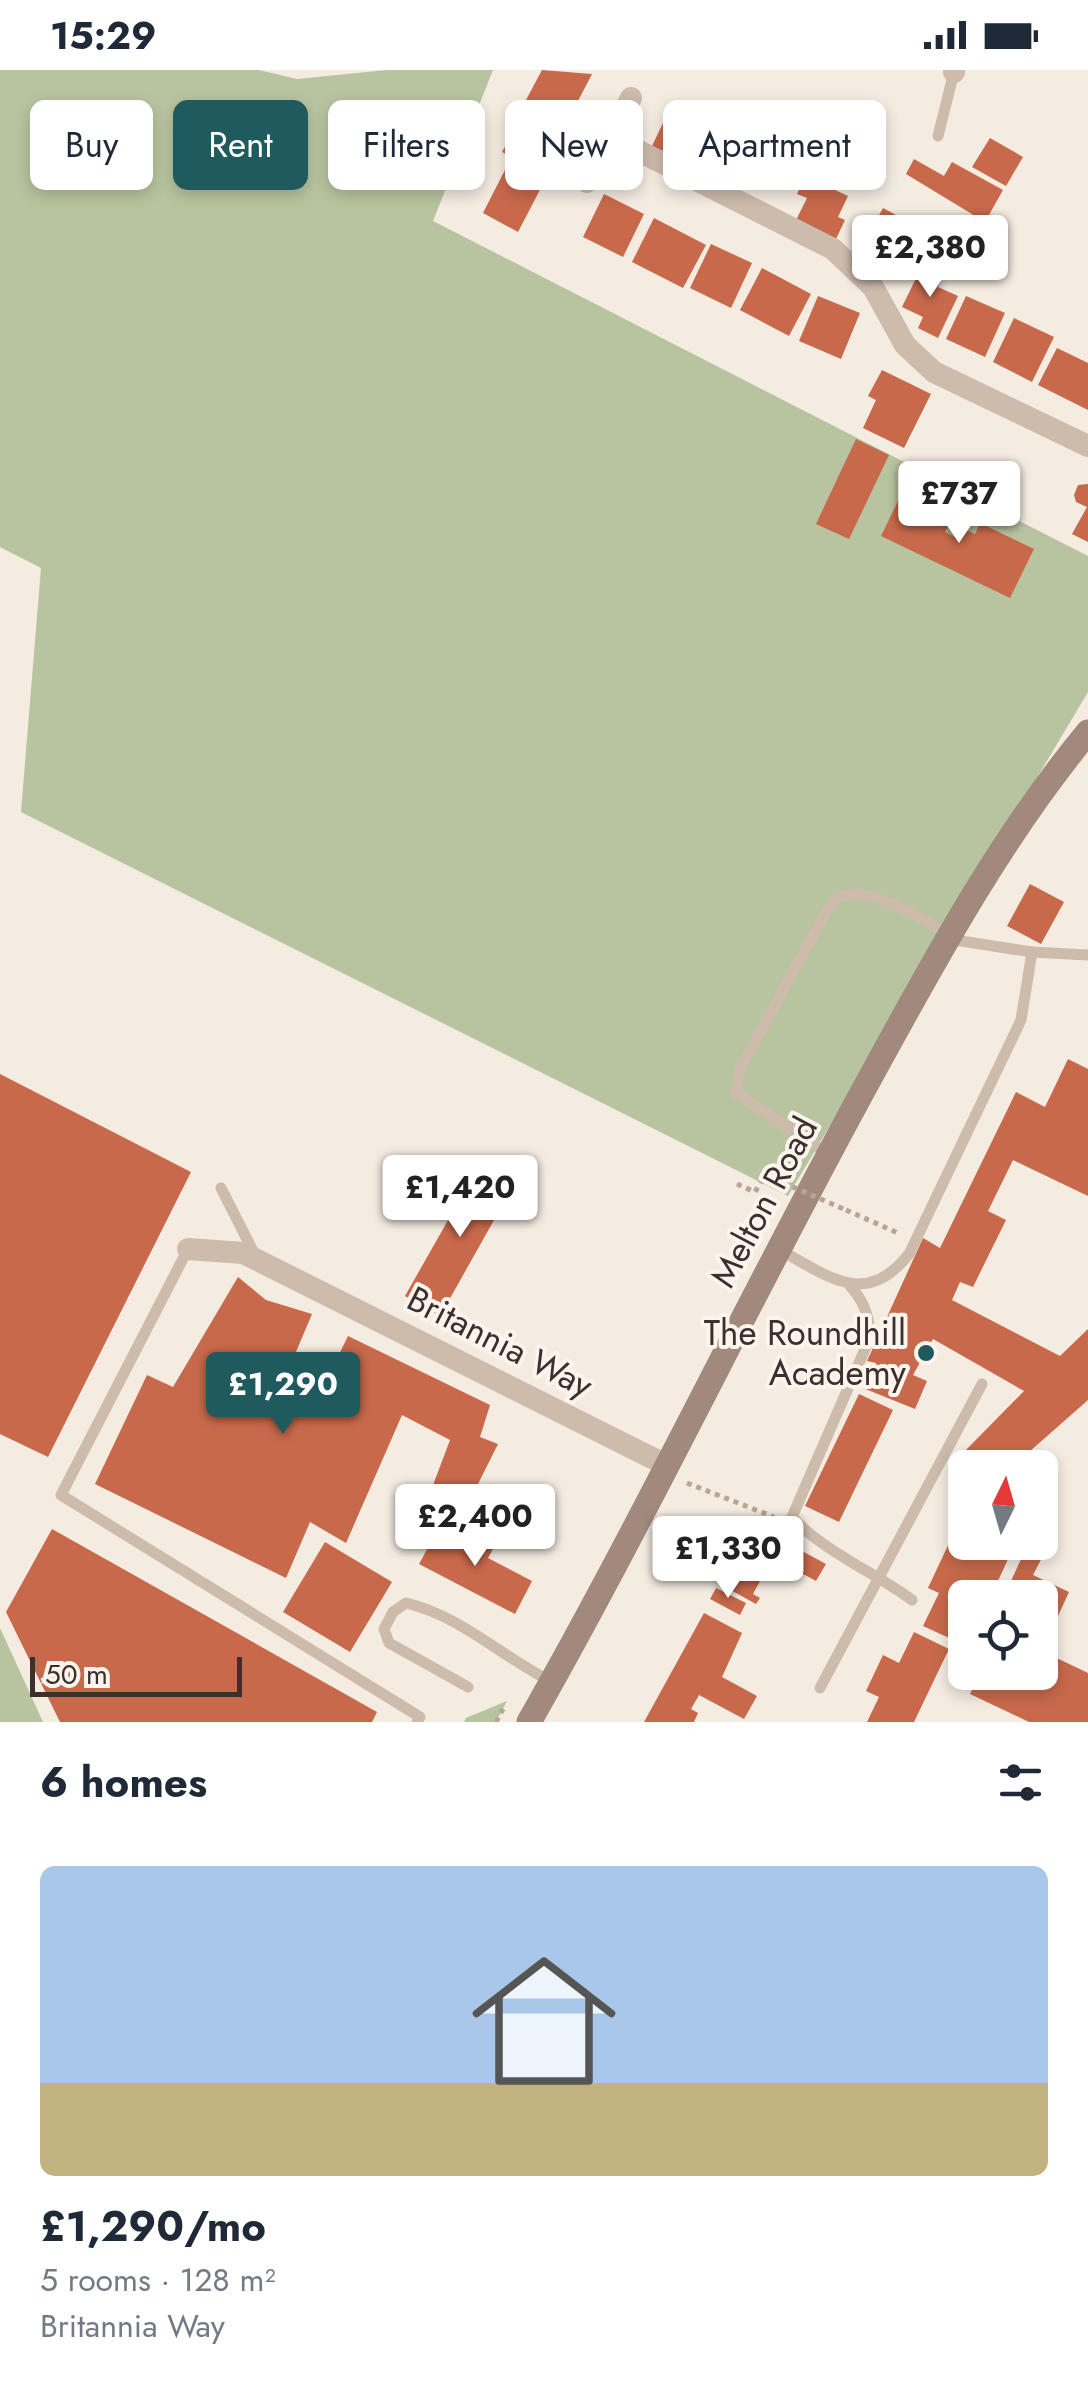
<!DOCTYPE html>
<html lang="en">
<head>
<meta charset="utf-8">
<style>
  body { margin:0; font-family:Jost,sans-serif; background:#f2f2f3; color:#1f2937; height:100vh; display:flex; flex-direction:column; font-size:38px; white-space:nowrap }
  * { box-sizing:border-box; margin:0 }
  p { font-size:32px; color:#747a83 }
  .icon { flex:none; width:55px; height:55px; fill:none; stroke:currentColor; stroke-width:2; stroke-linecap:round; stroke-linejoin:round }
  .map { position:relative; height:1652px; overflow:hidden }
  .sheet { display:flex; flex-direction:column; background:#fff; flex:1 }
  .sheet>* { flex:none }
  .banner { position:absolute; left:30px; top:30px; width:1030px; height:90px; display:flex; gap:20px }
  .needle { width:65px; rotate:5deg }
  .controls { position:absolute; left:948px; top:1380px; display:grid; gap:20px }
  .controls a { display:grid; place-items:center; width:110px; height:110px; border-radius:15px; background:#fff; box-shadow:0 5px 15px #0003; font-size:50px }
  .scale { position:absolute; left:30px; bottom:25px; width:212px; box-sizing:border-box; padding-left:10px; border:5px solid #3b302b; border-top:0; font-size:28px; line-height:35px; white-space:nowrap; color:#3b302b; -webkit-text-stroke:8px #fbf5ee; paint-order:stroke }
  .price { position:absolute; translate:-50% -85px; padding:0 22px; border-radius:10px; background:#fff; color:#222; font-size:32px; line-height:65px; filter:drop-shadow(0 2px 5px #0008) }
  .price::after { content:''; position:absolute; left:50%; top:60px; width:30px; height:22px; margin-left:-15px; background:inherit; clip-path:polygon(0 0,100% 0,50% 100%) }
  .price.on { background:#1f5a5e; color:#fff }
  ul { padding:0; list-style:none }
  li { display:grid; align-content:center; gap:20px; height:530px; padding:0 40px }
  li+li { border-top:2px solid #e0e1e3 }
  li span { display:grid; place-items:center; height:310px; border-radius:15px; color:#555 }
  li>.icon { margin-inline-start:auto }
  span .icon { width:180px; height:180px; fill:#fffc; stroke-width:1 }
  li b { font-size:42px }
  h2 { display:flex; justify-content:space-between; align-items:center; height:120px; padding:0 40px; font-size:42px }
  .tag { padding:0 35px; border-radius:15px; background:#fff; box-shadow:0 5px 15px #0003; font-size:35px; line-height:90px }
  .tag.on { background:#1f5a5e; color:#fff }
  .status { display:flex; justify-content:space-between; align-items:center; height:70px; padding:0 50px; background:#fff; direction:ltr }
  .status svg { height:28px; fill:currentColor }
  .map>svg:first-child { display:block }
  .green { fill:#b8c4a0 }
  .building { fill:#c8694b }
  .lines { fill:none; stroke-linecap:round; stroke-linejoin:round }
  .path { stroke:#b9a596; stroke-width:5; stroke-dasharray:5 5; stroke-linecap:butt }
  .lane { stroke:#cdbbac; stroke-width:11 }
  .street { stroke:#cdbbac; stroke-width:22 }
  .secondary { stroke:#a18a7d; stroke-width:25 }
  .path-bridge { stroke:#b9a596; stroke-width:5; stroke-dasharray:5 5; stroke-linecap:butt }
  .poi-dot { fill:#1f5a5e; stroke:#fbf5ee; stroke-width:4 }
  .labels { text-anchor:middle; stroke-width:8; stroke-linejoin:round; paint-order:stroke }
  .street-label { font-size:35px; fill:#3b302b; stroke:#fbf5ee }
  .poi-label { font-size:35px; fill:#3b302b; stroke:#fbf5ee; text-anchor:end }
</style>
</head>
<body>
<div class="status"><b>15:29</b><svg viewBox="0 0 49 12"><path d="M0 12V9h3v3zM5 12V6h3v6zM10 12V3h3v9zM15 12V0h3v12zM26 1h20v11H26zM47 4h2v5h-2z"/></svg></div>
<div class="map">
<svg width="1088" height="1652" viewBox="0 0 1088 1652">
  <rect width="100%" height="100%" fill="#f4ebe1"/>
  <!-- green -->
  <g class="green">
    <polygon points="0,0 259,0 297,9 387,0 493,0 433,151 1088,486 1088,622 788,1126 21,742 41,498 0,477"/>
    <polygon points="0,1558 43,1652 0,1652"/>
    <polygon points="507,1631 496,1652 464,1652 466,1648"/>
  </g>
  <!-- building -->
  <g class="building">
    <polygon points="542,0 592,4 567,52 526,30"/>
    <polygon points="671,36 719,59 710,77 721,82 711,103 652,76"/>
    <polygon points="525,39 568,61 545,105 502,82"/>
    <polygon points="990,68 1023,87 1006,116 972,97"/>
    <polygon points="914,89 944,106 952,92 1003,120 985,152 906,104"/>
    <polygon points="508,94 544,112 518,162 483,143"/>
    <polygon points="805,106 848,126 838,147 845,150 836,169 796,150 807,128 797,124"/>
    <polygon points="604,124 644,144 623,187 583,167"/>
    <polygon points="883,138 931,164 917,189 869,163"/>
    <polygon points="654,148 706,175 683,218 632,192"/>
    <polygon points="711,174 752,193 731,238 690,218"/>
    <polygon points="924,192 945,202 938,217 958,226 938,268 918,258 923,247 902,237"/>
    <polygon points="762,198 811,224 789,266 740,240"/>
    <polygon points="818,226 860,243 841,289 799,271"/>
    <polygon points="966,226 1005,243 985,287 946,269"/>
    <polygon points="1014,248 1054,267 1032,312 993,292"/>
    <polygon points="1057,278 1088,293 1088,340 1038,315"/>
    <polygon points="882,300 931,324 904,378 863,358 876,330 868,326"/>
    <polygon points="856,369 889,385 849,469 816,454"/>
    <polygon points="1088,414 1088,472 1072,464 1087,437 1076,432 1074,425 1078,415"/>
    <polygon points="900,427 930,441 936,429 956,439 945,462 955,467 960,457 975,464 980,453 1034,479 1010,528 881,466"/>
    <polygon points="1030,814 1064,832 1041,874 1007,856"/>
    <polygon points="1068,989 1088,999 1088,1126 1013,1090 988,1141 1006,1150 973,1217 960,1212 952,1230 1060,1286 1088,1259 1088,1330 1011,1398 1002,1391 993,1398 965,1401 955,1396 964,1382 1024,1321 933,1269 913,1305 927,1311 915,1339 863,1318 876,1293 867,1291 923,1168 940,1178 1016,1022 1045,1037"/>
    <polygon points="0,1004 191,1102 48,1387 0,1364"/>
    <polygon points="480,1094 515,1113 440,1246 405,1226"/>
    <polygon points="238,1207 266,1230 312,1244 282,1315 315,1334 348,1266 490,1335 480,1367 498,1374 457,1456 424,1439 450,1370 402,1345 346,1473 310,1452 286,1508 95,1414 147,1305 173,1317"/>
    <polygon points="859,1324 893,1340 839,1452 805,1436"/>
    <polygon points="965,1439 965,1472 1016,1472 990,1528 965,1528 965,1562 960,1573 923,1556 939,1523 928,1518"/>
    <polygon points="440,1456 494,1477 488,1488 532,1511 515,1544 419,1494"/>
    <polygon points="52,1459 377,1642 372,1652 60,1652 6,1542"/>
    <polygon points="745,1465 771,1480 778,1468 826,1494 816,1511 781,1492 776,1503 767,1498 753,1524 760,1528 756,1534 718,1513"/>
    <polygon points="325,1472 392,1512 350,1582 283,1542"/>
    <polygon points="1029,1472 1048,1476 1033,1505 1069,1522 1042,1581 1088,1603 1088,1652 1029,1652 970,1624 980,1602 1040,1602 1040,1528 1003,1528"/>
    <polygon points="716,1518 746,1533 740,1545 710,1529"/>
    <polygon points="704,1543 742,1563 722,1607 757,1626 744,1649 699,1625 691,1639 698,1643 694,1652 644,1652"/>
    <polygon points="914,1562 949,1579 914,1652 867,1652 879,1627 866,1621 883,1585 899,1593"/>
  </g>
  <g class="lines">
    <!-- path -->
    <g class="path">
      <polyline points="737,1114 755,1122 765,1105"/>
      <polyline points="846,1140 898,1163"/>
      <polyline points="687,1413 774,1447"/>
      <polyline points="496,1652 504,1637"/>
    </g>
    <!-- lane -->
    <g class="lane">
      <polyline points="938,66 954,2"/>
      <polyline points="948,869 1032,882 1088,885"/>
      <path d="M828,1084L736,1023L740,999L822,849C826,843 831,833 836,829C866,810 923,850 949,864"/>
      <polyline points="221,1118 256,1187"/>
      <polyline points="188,1179 61,1425 420,1647 417,1652"/>
      <path d="M778,1179C827,1205 865,1240 909,1184L1021,950L1032,882"/>
      <path d="M850,1216C865,1232 871,1249 869,1270L792,1447C821,1480 876,1503 912,1530"/>
      <path d="M468,1617L389,1573L384,1559L393,1542L406,1533C461,1546 502,1587 552,1612"/>
      <polyline points="820,1618 982,1314"/>
    </g>
    <!-- street -->
    <g class="street">
      <polyline points="954,0 954,2"/>
      <polyline points="611,67 833,179 873,217 905,275 934,302 1088,376"/>
      <polyline points="587,112 631,28"/>
      <polyline points="188,1179 243,1183 668,1396"/>
    </g>
    <!-- secondary -->
    <path class="secondary" d="M529,1652C649,1441 753,1221 870,1008C935,889 1001,767 1088,662"/>
    <!-- path-bridge -->
    <polyline class="path-bridge" points="765,1105 846,1140"/>
  </g>
  <!-- markers -->
  <circle class="poi-dot" cx="926" cy="1283" r="10"/>
  <g class="labels">
    <!-- street labels -->
    <g class="street-label">
      <text transform="translate(764 1132) rotate(-62)" y="12">Melton Road</text>
      <text transform="translate(500 1272) rotate(27)" y="12">Britannia Way</text>
    </g>
    <!-- poi labels -->
    <g class="poi-label">
      <text x="906" y="1275">The Roundhill<tspan x="906" dy="40">Academy</tspan></text>
    </g>
  </g>
</svg>
<div class="controls">
<a><svg class="needle" viewBox="-14 -14 28 28"><path d="M0-13l5 13h-10z" fill="#e53935"/><path d="M0 13l5-13h-10z" fill="#747a83"/></svg></a>
<a><svg class="icon" aria-label="locate" viewBox="0 0 24 24"><circle cx="12" cy="12" r="6"/><path d="M12 2v4M12 18v4M2 12h4M18 12h4"/></svg></a>
</div>
<div class="scale">50 m</div>
<b class="price" style="left:930px;top:230px">£2,380</b>
<b class="price" style="left:959px;top:476px">£737</b>
<b class="price" style="left:460px;top:1170px">£1,420</b>
<b class="price on" style="left:283px;top:1367px">£1,290</b>
<b class="price" style="left:475px;top:1499px">£2,400</b>
<b class="price" style="left:728px;top:1531px">£1,330</b>
<div class="banner">
<a class="tag">Buy</a>
<a class="tag on">Rent</a>
<a class="tag">Filters</a>
<a class="tag">New</a>
<a class="tag">Apartment</a>
</div>
</div>
<section class="sheet">
<h2>6 homes<svg class="icon" aria-label="filters" viewBox="0 0 24 24"><path d="M4 7h16M4 17h16"/><circle cx="9" cy="7" r="2"/><circle cx="15" cy="17" r="2"/></svg></h2>
<ul>
<li><span style="background:linear-gradient(#a9c7e8 70%,#c2b280 0)"><svg class="icon" aria-label="home" viewBox="0 0 24 24"><path d="M3 11l9-7 9 7M6 9v11h12V9"/></svg></span><div><b>£1,290/mo</b><p>5 rooms · 128 m²</p><p>Britannia Way</p></div></li>
</ul>
</section>
</body>
</html>
